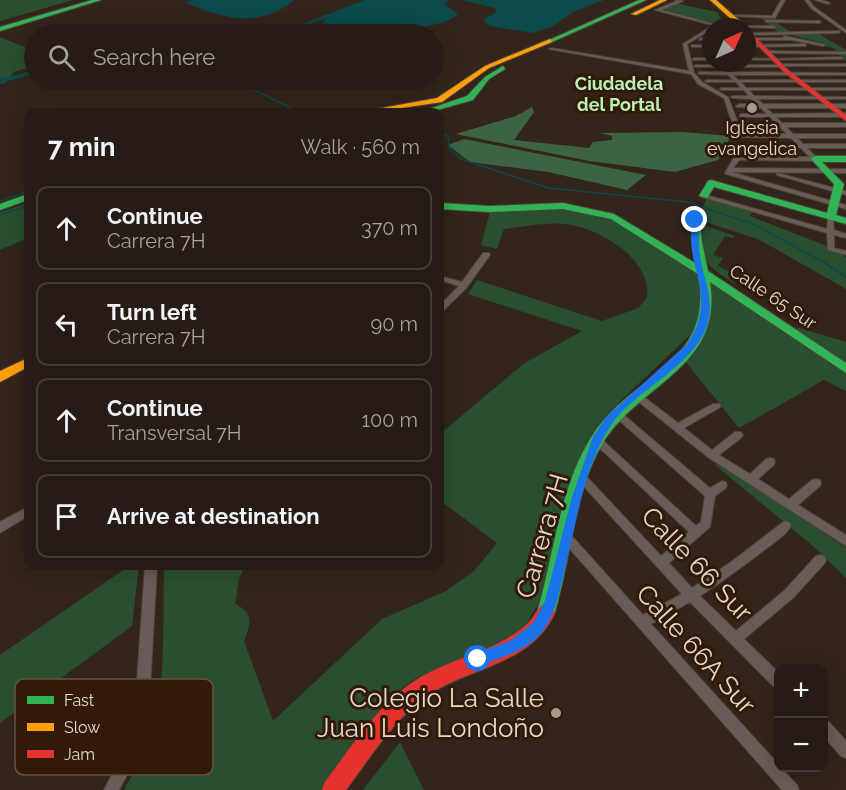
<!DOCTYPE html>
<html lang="en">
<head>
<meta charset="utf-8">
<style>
  :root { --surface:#261c15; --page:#2e251e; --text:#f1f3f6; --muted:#a4a1a0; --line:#423a34 }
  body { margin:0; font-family:Raleway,sans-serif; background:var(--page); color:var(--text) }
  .controls { position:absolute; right:18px; bottom:18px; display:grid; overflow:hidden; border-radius:12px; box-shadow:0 3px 15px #0003 }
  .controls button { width:54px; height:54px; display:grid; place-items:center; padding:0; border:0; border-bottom:2px solid var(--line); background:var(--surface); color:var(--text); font:30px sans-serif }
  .compass { position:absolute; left:702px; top:18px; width:54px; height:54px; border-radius:50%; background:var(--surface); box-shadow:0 3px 15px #0003; rotate:45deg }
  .stop { position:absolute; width:18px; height:18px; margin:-14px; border:4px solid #1a73e8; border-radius:50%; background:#fff }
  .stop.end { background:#1a73e8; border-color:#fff; box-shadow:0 2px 6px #0008 }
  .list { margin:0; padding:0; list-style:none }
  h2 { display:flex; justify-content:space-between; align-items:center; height:78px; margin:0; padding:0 24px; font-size:26px }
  h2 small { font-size:20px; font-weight:400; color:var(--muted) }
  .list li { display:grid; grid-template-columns:39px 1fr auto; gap:18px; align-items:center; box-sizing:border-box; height:84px; margin:0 12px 12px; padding:0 12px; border:2px solid var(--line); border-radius:12px }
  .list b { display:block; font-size:22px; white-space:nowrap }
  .list p { margin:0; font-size:20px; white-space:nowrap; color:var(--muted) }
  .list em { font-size:20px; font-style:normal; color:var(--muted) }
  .icon { flex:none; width:33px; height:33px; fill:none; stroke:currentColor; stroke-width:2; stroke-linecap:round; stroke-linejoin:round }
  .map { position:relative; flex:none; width:846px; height:790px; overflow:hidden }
  .search { position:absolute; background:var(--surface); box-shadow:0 3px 15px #0003; left:24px; top:24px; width:420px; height:66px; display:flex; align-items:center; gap:15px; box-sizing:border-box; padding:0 21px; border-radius:33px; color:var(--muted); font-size:22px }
  .panel { position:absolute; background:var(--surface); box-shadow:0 3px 15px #0003; left:24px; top:108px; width:420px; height:462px; border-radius:12px }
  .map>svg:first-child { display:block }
</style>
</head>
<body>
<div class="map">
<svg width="846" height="790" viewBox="0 0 846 790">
  <rect width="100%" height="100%" fill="#33251c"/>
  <path fill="#294f2f" d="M0,0H73L0,21Z
    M675,3L717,12L723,22L719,24L657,10Z
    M758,16L768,17L792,33H817L846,50V61L834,48L823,46L824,43L778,32Z
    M0,37L34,51V66L14,72L5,83L0,84Z
    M706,199L752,212L750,216L824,245L846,257V289L758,239L699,220Z
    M28,203V238L0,250V212Z
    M561,209L615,220L696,273C703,294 708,313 693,332L609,412L591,439L542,598L524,627L490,647L418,677L403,687L367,727L321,790H124C138,764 153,738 158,709C165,662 163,613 164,566H245L239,579L235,604C254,612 251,625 244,641L273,721L382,619L446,591L474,571L497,543L445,504L440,507V434L523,364L582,331L468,294L477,280L602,321L638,308L647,298C652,259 600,228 565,224C545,222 524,227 504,229L497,249L481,245L490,212Z
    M702,225L735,236L733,238L725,236L713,255L723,258L718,266L738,276L734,283C702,263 704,263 702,225Z
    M709,281L846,374V391L824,380L739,428L685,361C712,329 713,322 709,281Z
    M796,327L846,342V364L807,339Z
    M710,461L752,485L846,548V578L812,545Z
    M129,566H139L132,626L0,723V655Z
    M400,742L424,790H363Z"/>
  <path fill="#3d6442" d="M532,107L534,112L514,140L589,148L593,142L612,140V136L600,133L683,132L731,136L718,160L675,172L589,161L456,134L516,116Z
    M464,139L646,175L627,190L548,172L470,162L448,145Z"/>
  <path fill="#0a4a4a" d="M192,0H294C259,29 222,19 185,2Z
    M365,0H450L444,4L458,14C439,33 348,35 323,24L325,19Z
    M461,0H604L573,12L553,26L533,33L490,26L483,20L496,12L495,8Z"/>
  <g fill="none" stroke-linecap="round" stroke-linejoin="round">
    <path stroke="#0a4a4a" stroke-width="1.5" d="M234,80L299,112
      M324,112L344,109L354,111
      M440,133L449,137V147L461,159L549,188L687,202L753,224L825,263
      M0,201L28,191
      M0,215L28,206"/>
    <path stroke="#0a4a4a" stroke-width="2" d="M822,261L846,277"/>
    <path fill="#0a4a4a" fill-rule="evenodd" d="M365,0H374L284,34H276Z
      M34,70V74L0,83V79Z"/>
    <g stroke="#4f433b" stroke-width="2">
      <path id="street" d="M675,0L683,1L661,10L718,25L716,26L655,10L677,1Z
        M781,0H785L775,18L729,16L731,15L772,16Z
        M805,0H809L813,6L846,30V33L811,8Z
        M815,0H821L830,3L828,4Z
        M767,20L819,21L821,22L819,23L766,22Z
        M744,26H774L776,27L774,28L742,27Z
        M710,27H712L711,30L687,44L694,73L702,82L728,97L738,123L733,134L730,136L727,134L732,123L724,98L698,84L691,74L549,49L551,48L689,71L683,44Z
        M840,31L839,33L747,35V33Z
        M784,36L823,44L825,45L823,46L792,40H753L751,39L753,38H783Z
        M700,38H711V40H699Z
        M805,44L806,46L747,47V45Z
        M691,45H711V47H692Z
        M770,51L846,52V54L768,53Z
        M841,57L843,59L747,60V58L775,59Z
        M694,58H711V60H692Z
        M717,63H722L723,65H780L782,66L780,67H726L730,72L846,73V75H733L738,80H846V82H741L746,88H846V90H749L754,96L846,97V99H757L763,104H846V108H766L773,114L846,113V117H776L782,123H846V127H786L793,134H846V138H797L803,144H846V148H807L818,159L815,161L739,160L733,168L846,169V173L731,172L846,205V209L726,174L725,173L733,159L738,156L810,157L801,148L730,147L729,146L732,144H797L791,138L736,137V135L738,134H787L780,127L742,126L741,125L744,123H776L770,117H740V115L742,114H767L761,108L737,107L736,106L739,104H758L752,99L733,98L731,97L733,96H749L744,90H722L720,89L722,88H741L736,82H707L705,81L707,80H733L728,75L700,74L698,73L700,72H725L721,67H696L694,66L696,65H718Z
        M784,64H846V66H782Z
        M777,173L846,191V195L777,175Z
        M702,195H706L827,229L828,217L833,216L834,230L846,234V238L834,235V248L846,251V255L828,250L827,233L702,197Z
        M483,253H489L490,255L467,287L443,311H440V305L459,286L440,280V276L462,282Z
        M637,393L640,394L678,423L713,404H719L721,406L719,408L684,428L712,450L735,432H741L743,435L741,438L719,455L750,474L766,459L770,458L774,459L775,462L774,465L758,479L789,499L812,480L816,479L820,480L821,483L820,486L798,505L846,535V546L709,458L634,398L632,396Z
        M616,410L619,411L710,488L722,481L726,482L727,485L726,488L715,496L710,527L669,563L692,588L731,562L782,523L786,521L790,523L791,526C786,535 775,542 767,548C745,565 723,581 700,596L736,631L785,590L816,556L820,555L824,556L826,560L824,564L793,598L744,639L778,672V687L773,686L690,602L651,624L778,764V768H781L797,785L799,790H782L562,540L561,537L562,534L566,532L570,534L643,615L682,594L578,480L579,477L583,476L587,477L661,556L689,532L591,440L593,437H599L696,526L701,522L705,496L613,415L611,413L613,411Z
        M28,507V516L0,533V522Z
        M145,566H157L148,724L139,752L119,790H104L128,744L134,724Z
        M824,720L829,722L846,741V758L841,756L824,737Z"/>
    </g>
    <g stroke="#4f433b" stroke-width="2">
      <path id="fast" d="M92,0H101L0,31V27Z
        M639,0H646L552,42L547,41Z
        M503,66L505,69L489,79L473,100L430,112L426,110L467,96L485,77Z
        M815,156H846V162H822L844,184L836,215L846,218V224L714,187L707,198L699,196L708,181L711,180L827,213L834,184L811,159Z
        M28,194V200L0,210V204Z
        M440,203L489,206L563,203L614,214L695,263L692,242L691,215L699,213L702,242L708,271L846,363V373L710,282C724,366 641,383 604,441C574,489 571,558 555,612L552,618L546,621L540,618L537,612C555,553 559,485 594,433C634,373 715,364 698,274L611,219L563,209L489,212L440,209Z"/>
    </g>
    <g stroke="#4f433b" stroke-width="2">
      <path id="slow" d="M660,0H667L636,15L631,14Z
        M710,0H716L747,27H740Z
        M550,39L552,42L489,68L442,102L375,112H360L437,98L485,66Z
        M28,358V367L0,382V371Z"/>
    </g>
    <g stroke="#4f433b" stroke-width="2">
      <path id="jam" d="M747,29L788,70L846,115V121L784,72L747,34Z
        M546,603L552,606L555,612C531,668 463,666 420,701C390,725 369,759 346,790H322L325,782C353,745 380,701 421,677C448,661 479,655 506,639C515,634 524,628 531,620C537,613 537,607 546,603Z"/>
    </g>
    <use href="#street" fill="#685d56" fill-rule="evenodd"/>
    <use href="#fast" fill="#30b455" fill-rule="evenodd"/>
    <use href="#slow" fill="#ff9f0a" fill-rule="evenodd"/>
    <use href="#jam" fill="#e5322d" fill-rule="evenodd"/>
  </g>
  <path fill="#1a73e8" d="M693,218L699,220C699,232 698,245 700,256C704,282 716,302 706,328C692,367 634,391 611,425C584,466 577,521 565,568C560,589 556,614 542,632C527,651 500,658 478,666L474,664V654L510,641L533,623L545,601L572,497L593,437L606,417L687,344C721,295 682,267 693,218Z"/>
  <g fill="#a7988e" stroke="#321a09" stroke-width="2">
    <circle cx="752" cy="108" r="6"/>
    <circle cx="556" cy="713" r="6"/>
  </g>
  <g text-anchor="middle" stroke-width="6" stroke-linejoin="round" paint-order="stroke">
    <g font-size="18" font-weight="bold" fill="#b8f2b7" stroke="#321a09">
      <text x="619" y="90">Ciudadela<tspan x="619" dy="21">del Portal</tspan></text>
    </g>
    <g font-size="18" fill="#e6d6cb" stroke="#321a09">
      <text x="752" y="134">Iglesia<tspan x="752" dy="21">evangelica</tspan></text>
    </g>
    <g font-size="18" fill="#e6d6cb" stroke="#321a09">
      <text transform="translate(773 297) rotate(34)" y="6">Calle 65 Sur</text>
    </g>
    <g font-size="26" fill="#e6d6cb" stroke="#321a09">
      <text transform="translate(542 536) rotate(-74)" y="9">Carrera 7H</text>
      <text transform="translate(697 564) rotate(46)" y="9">Calle 66 Sur</text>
      <text transform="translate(696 649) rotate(48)" y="9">Calle 66A Sur</text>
    </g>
    <g font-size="26" fill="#e6d6cb" stroke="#321a09" text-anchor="end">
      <text x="544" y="707">Colegio La Salle<tspan x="544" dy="30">Juan Luis Londoño</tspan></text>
    </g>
  </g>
  <rect x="15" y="679" width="198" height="96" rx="9" fill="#321a09" stroke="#685243" stroke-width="1.5"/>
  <rect x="27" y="696" width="27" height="8" fill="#30b455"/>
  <rect x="27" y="723" width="27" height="8" fill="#ff9f0a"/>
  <rect x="27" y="750" width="27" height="8" fill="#e5322d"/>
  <g font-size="16" fill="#e6d6cb">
    <text x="64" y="706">Fast</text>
    <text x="64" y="733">Slow</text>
    <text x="64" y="760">Jam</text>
  </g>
</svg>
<div class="controls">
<button>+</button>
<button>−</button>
</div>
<svg class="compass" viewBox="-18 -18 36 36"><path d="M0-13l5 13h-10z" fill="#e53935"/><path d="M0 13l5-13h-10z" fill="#a4a1a0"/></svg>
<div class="stop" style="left:478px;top:659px"></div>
<div class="stop end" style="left:695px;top:220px"></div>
<div class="search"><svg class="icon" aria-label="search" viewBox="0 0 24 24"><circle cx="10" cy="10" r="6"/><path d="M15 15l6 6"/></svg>Search here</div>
<section class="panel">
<h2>7 min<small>Walk · 560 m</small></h2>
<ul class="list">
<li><svg class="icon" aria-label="ahead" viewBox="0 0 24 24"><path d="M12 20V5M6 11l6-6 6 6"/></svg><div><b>Continue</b><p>Carrera 7H</p></div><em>370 m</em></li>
<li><svg class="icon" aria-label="left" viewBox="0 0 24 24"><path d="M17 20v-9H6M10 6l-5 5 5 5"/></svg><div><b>Turn left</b><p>Carrera 7H</p></div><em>90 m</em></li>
<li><svg class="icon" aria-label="ahead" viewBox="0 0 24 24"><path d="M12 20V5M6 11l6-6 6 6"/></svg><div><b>Continue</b><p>Transversal 7H</p></div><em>100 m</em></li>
<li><svg class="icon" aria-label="arrive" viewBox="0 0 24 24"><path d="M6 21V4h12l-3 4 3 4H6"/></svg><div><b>Arrive at destination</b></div></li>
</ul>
</section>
</div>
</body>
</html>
